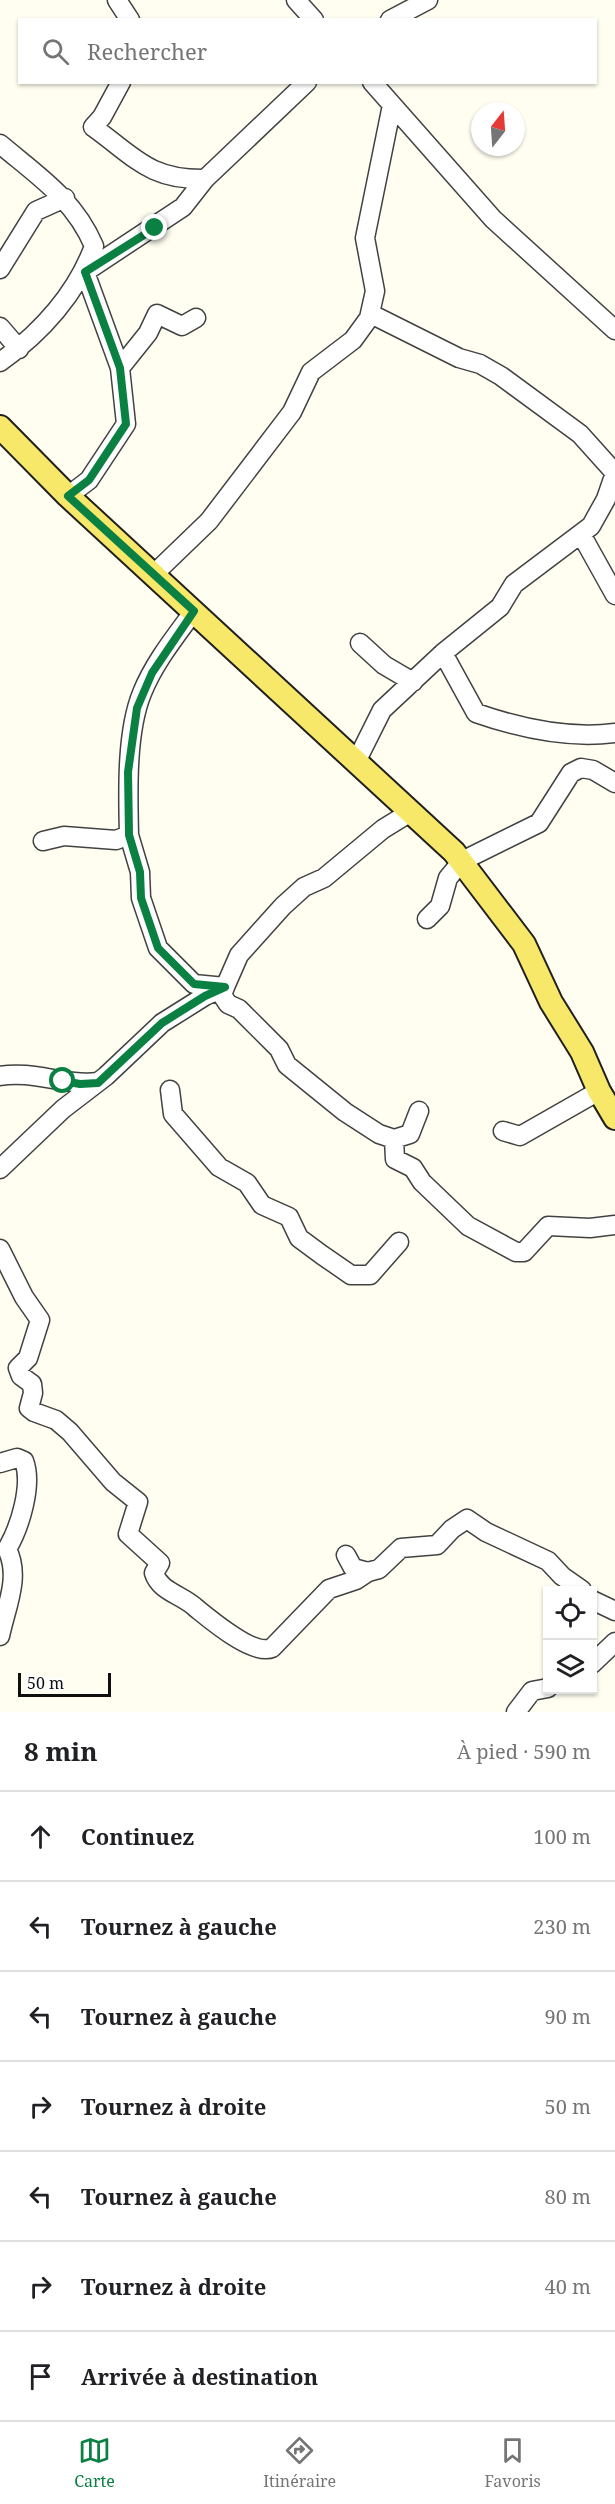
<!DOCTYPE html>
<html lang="fr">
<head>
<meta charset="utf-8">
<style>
  :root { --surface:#fff; --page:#f2f2f2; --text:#202124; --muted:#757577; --line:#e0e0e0; --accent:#0b8043 }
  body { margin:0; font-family:"Noto Serif",serif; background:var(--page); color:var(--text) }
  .controls { position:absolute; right:18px; bottom:18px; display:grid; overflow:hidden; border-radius:0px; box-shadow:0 2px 4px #0004 }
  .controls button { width:54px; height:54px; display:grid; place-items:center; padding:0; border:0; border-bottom:2px solid var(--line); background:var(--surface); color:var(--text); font:30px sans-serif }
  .compass { position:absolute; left:471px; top:102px; width:54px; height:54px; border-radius:50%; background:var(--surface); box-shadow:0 2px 4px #0004; rotate:17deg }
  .scale { position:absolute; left:18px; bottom:15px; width:93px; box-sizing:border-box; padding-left:6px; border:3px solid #0f0f0f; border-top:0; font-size:16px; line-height:21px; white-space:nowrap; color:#0f0f0f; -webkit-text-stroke:4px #fff; paint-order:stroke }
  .stop { position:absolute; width:18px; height:18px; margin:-14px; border:4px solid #0b8043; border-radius:50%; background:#fff }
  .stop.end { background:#0b8043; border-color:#fff; box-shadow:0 2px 6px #0008 }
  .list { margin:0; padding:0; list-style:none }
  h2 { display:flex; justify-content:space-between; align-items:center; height:78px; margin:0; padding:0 24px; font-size:26px }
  h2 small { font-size:20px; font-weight:400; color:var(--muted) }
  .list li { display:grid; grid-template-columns:39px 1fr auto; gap:18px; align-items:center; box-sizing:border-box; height:90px; padding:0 24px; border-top:2px solid var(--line) }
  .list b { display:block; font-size:22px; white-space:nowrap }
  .list em { font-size:20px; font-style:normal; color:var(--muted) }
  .icon { flex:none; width:33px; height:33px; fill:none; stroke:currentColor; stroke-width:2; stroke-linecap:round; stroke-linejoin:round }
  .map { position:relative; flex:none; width:615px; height:1712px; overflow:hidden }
  .search { position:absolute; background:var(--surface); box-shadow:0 2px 4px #0004; left:18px; right:18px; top:18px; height:66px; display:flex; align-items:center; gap:15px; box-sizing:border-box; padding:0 21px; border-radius:0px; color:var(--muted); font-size:22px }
  .sheet { height:708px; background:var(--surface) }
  nav { display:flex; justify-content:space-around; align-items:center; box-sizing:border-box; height:84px; border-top:2px solid var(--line); background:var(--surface); font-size:16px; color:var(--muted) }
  nav a { display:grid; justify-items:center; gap:3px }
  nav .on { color:var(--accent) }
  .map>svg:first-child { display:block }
</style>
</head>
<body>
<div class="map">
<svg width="615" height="1712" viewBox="0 0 615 1712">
  <rect width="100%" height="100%" fill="#fffef1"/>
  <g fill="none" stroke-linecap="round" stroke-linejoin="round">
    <g stroke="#424242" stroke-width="21">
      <path id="minor" d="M117,0L130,20
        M296,0L314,20
        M390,20L428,0
        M121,82L102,117L93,127C135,157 149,180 205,179
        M372,82L493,219L615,330
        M0,144C38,176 74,199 94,246C77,293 41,333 0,362
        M0,269L36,211L65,198
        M85,272L183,207L205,179L307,82
        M0,327L19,349
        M120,368L148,333L157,314L182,326L196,318
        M68,496L89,480L126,424L120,368L85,272
        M581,534L615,595
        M153,575L209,521L292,412L311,372L353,340L369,318L375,291L365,238L392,105
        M360,643L384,665L413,682
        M443,653L476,713C519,728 569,739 615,733
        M357,760L382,710L443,653L500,607L514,584L591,526L606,499L615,473L580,434L501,376L480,364L459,358L371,314
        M129,835L140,872L141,898L158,948L194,984L225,987L222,995L228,1004L239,1009L279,1049L287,1065L345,1112L379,1134L394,1139L410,1134L419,1111
        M43,841L64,836L116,840L129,835C128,793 126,732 142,693C154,663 175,637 194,611
        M427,919L440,906L448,878L462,861L539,823L571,773L581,768L593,770L615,783
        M0,1076C33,1070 64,1086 98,1082
        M170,1090L173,1114L219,1167L247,1183L262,1205L289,1217L299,1238L322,1255L351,1275H370L399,1242
        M503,1131L520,1136L599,1091
        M394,1139L395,1159L413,1168L422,1182L468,1226L516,1252H524L548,1226L590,1228L615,1225
        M0,1169L63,1109L106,1076L162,1023L205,996L225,987L239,955L283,906L304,887L324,878L383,829L409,813
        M0,1249L24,1297L40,1320L28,1358L18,1368L21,1376L32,1384L33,1393L29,1408L34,1412L56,1420L70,1432L113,1482L138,1502L128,1534L160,1563L154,1573C160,1592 183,1595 196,1608C211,1620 253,1656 272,1648L329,1589L356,1580L368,1572
        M0,1463L17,1458L24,1461C33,1485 20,1527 7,1549C21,1577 6,1607 0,1636
        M346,1555L353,1568L368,1572L379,1569L401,1548L437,1545L452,1529L467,1519L486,1532L548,1561L562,1576L582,1590
        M592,1600L615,1611
        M592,1664L615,1642
        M516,1712L532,1691L548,1688"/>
    </g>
    <g stroke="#202020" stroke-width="26">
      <path id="major" d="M0,427L68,496L454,852L524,944L551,1002L582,1052L599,1091L615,1118"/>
    </g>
    <use href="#minor" stroke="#fff" stroke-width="18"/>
    <use href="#major" stroke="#f7e869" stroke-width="22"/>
  </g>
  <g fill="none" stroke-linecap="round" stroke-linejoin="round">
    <path stroke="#0b8043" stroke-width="8" d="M63,1081L80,1084L98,1083L162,1023L205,996L225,987L194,984L158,948L141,898L140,872L129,835L128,772L137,708L152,673L194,611L68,496L89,480L126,424L120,368L85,272L155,228"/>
  </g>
</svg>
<div class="controls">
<button><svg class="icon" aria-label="locate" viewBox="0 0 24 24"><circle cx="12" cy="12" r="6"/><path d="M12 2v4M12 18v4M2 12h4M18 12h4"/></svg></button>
<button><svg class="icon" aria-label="layers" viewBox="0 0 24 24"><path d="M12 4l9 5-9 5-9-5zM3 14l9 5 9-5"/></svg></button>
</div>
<svg class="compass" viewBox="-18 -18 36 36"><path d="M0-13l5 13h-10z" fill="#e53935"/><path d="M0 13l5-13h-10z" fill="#757577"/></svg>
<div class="scale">50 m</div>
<div class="stop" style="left:63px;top:1081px"></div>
<div class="stop end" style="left:155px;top:228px"></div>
<div class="search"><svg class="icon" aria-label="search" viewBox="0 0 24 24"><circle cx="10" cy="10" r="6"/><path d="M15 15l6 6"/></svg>Rechercher</div>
</div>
<section class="sheet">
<h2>8 min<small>À pied · 590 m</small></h2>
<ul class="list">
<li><svg class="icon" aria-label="ahead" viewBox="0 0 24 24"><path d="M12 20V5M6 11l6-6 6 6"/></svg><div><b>Continuez</b></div><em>100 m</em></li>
<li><svg class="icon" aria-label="left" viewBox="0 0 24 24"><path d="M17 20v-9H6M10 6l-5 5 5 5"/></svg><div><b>Tournez à gauche</b></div><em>230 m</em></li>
<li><svg class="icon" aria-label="left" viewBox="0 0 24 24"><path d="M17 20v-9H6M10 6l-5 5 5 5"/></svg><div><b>Tournez à gauche</b></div><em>90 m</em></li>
<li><svg class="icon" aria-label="right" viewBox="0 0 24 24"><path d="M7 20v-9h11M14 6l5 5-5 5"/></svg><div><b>Tournez à droite</b></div><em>50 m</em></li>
<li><svg class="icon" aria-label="left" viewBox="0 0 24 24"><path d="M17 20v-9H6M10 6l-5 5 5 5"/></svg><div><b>Tournez à gauche</b></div><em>80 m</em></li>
<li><svg class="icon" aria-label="right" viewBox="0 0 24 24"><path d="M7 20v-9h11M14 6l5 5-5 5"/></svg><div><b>Tournez à droite</b></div><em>40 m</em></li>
<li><svg class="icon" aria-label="arrive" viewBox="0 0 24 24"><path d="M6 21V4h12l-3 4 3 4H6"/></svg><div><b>Arrivée à destination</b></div></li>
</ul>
</section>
<nav>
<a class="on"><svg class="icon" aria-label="map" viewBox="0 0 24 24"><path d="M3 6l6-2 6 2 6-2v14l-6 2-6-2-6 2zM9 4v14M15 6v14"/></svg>Carte</a>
<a><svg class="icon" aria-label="directions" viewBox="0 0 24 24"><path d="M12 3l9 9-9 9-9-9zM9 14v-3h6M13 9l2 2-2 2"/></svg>Itinéraire</a>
<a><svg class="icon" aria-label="saved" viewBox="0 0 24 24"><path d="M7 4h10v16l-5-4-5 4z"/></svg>Favoris</a>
</nav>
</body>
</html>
